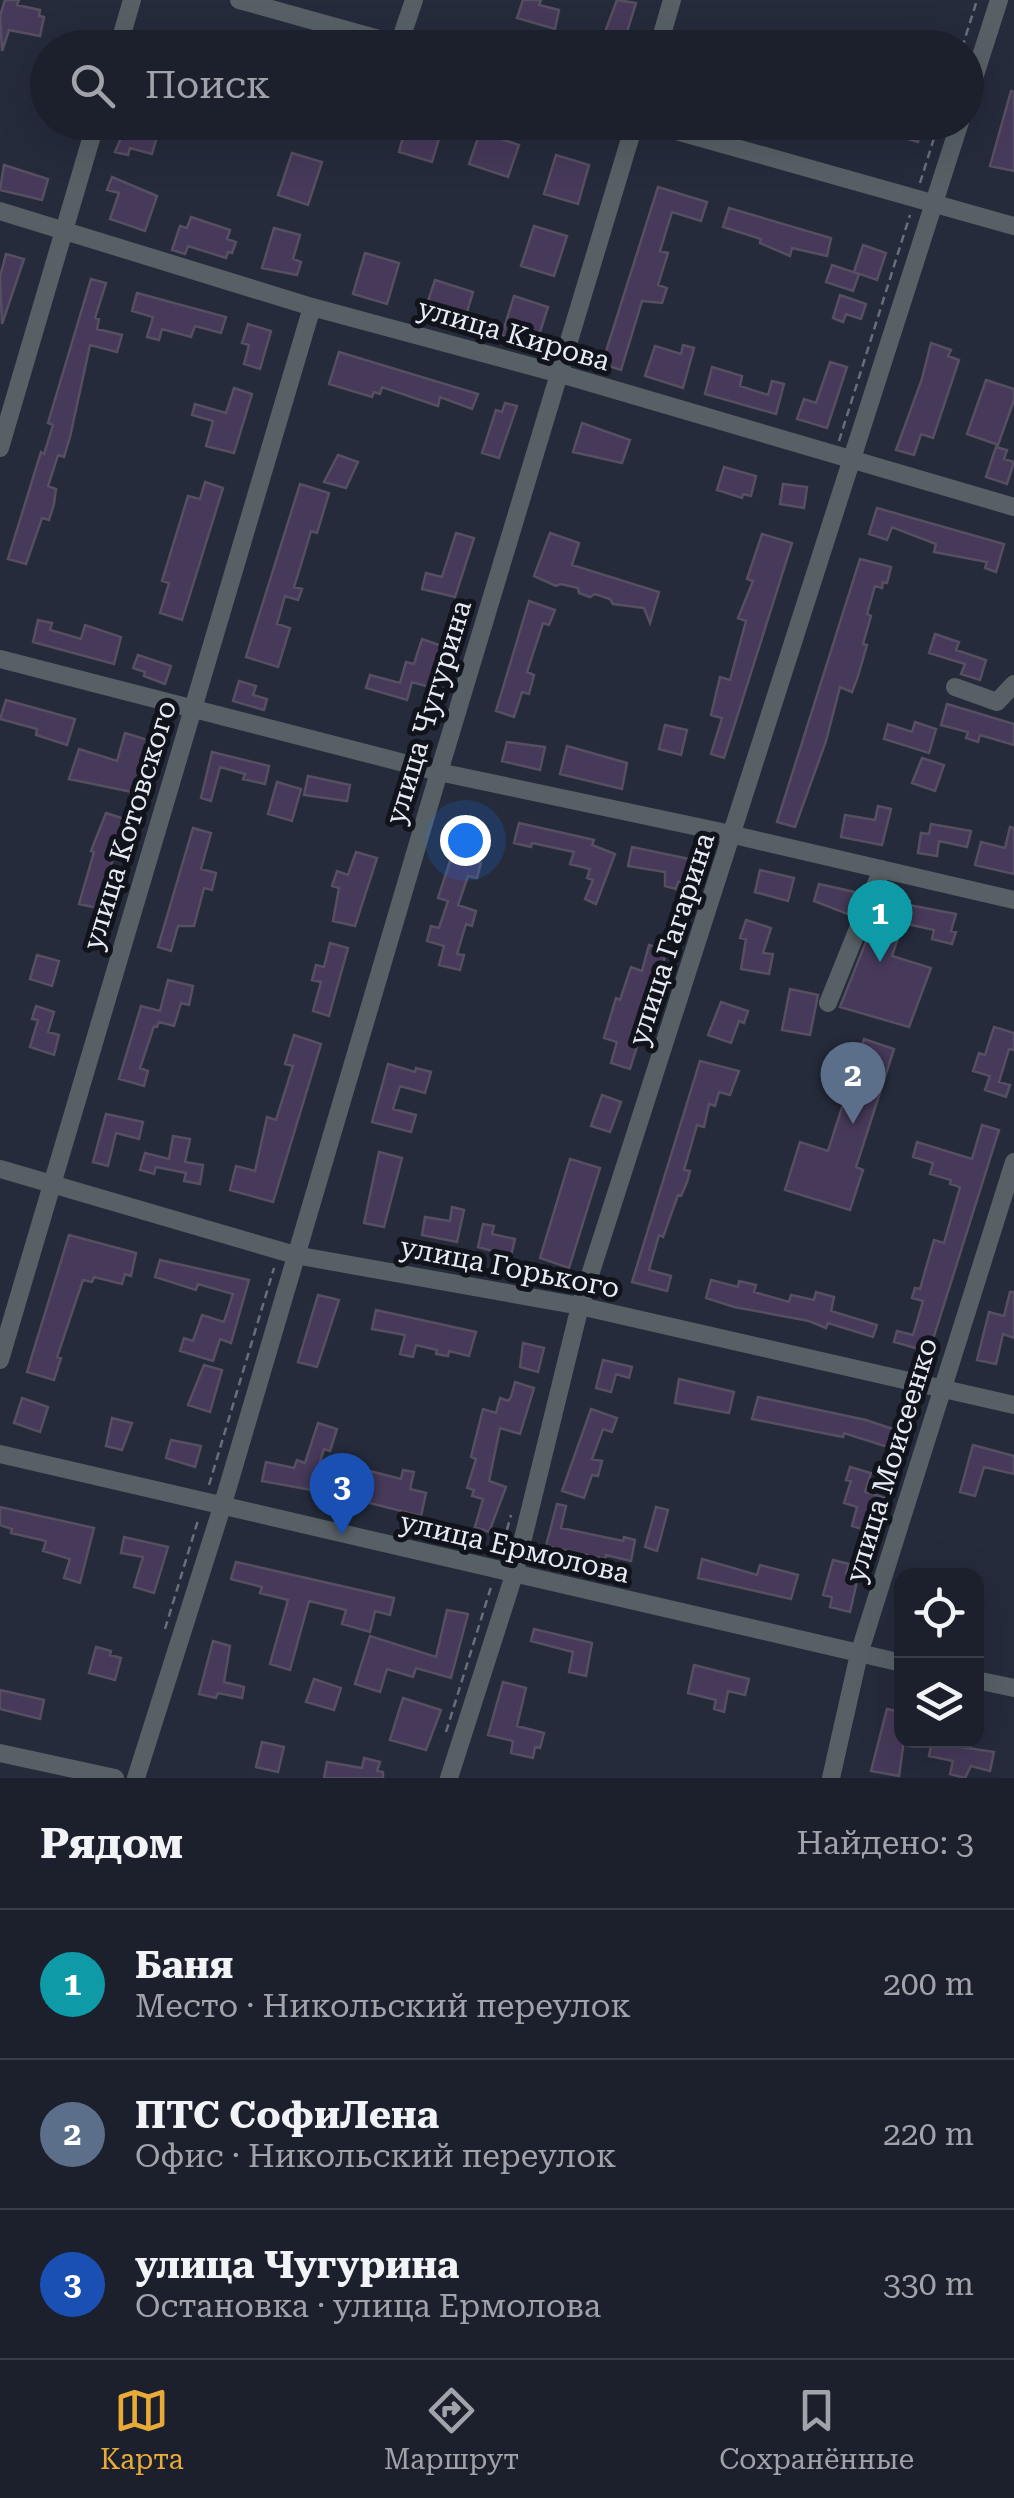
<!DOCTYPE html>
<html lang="ru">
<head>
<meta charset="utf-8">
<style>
  :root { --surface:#1c202c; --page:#252834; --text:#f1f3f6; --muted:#a0a3a9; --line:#3a3e48; --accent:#e9ab37 }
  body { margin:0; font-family:"Roboto Serif",serif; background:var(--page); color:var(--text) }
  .controls { position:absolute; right:30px; bottom:30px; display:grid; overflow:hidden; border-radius:20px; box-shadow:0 10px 40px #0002 }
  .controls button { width:90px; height:90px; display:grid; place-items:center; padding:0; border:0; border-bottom:2px solid var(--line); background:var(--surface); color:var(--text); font:50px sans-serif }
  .you { position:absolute; left:465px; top:840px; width:35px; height:35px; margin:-25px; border:8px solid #fff; border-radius:50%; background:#1a73e8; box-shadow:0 0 0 15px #1a73e833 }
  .badge { display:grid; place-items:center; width:65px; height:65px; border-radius:50%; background:var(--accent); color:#fff; font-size:32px; font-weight:700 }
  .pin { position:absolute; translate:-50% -82px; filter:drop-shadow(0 2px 5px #0008) }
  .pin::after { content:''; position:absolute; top:52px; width:35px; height:30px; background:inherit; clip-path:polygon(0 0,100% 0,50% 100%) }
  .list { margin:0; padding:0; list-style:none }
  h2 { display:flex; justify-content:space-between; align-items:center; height:130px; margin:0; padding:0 40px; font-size:42px }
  h2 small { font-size:32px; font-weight:400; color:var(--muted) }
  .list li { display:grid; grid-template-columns:65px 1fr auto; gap:30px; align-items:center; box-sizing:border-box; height:150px; padding:0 40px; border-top:2px solid var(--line) }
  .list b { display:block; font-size:38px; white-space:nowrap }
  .list p { margin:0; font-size:32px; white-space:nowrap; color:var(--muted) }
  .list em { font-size:32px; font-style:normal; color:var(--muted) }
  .icon { flex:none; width:55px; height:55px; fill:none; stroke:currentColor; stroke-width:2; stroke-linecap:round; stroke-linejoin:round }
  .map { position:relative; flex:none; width:1014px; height:1778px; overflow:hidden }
  .search { position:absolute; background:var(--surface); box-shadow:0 10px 40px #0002; left:30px; right:30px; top:30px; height:110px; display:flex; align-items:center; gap:25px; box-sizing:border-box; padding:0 35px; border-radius:55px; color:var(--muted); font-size:38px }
  .sheet { height:580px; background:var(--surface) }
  nav { display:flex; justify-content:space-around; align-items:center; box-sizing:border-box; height:140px; border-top:2px solid var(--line); background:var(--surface); font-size:28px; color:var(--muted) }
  nav a { display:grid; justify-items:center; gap:5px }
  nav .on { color:var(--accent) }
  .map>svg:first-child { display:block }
</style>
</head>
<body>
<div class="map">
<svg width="1014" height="1778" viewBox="0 0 1014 1778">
  <rect width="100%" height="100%" fill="#252b3b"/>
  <path fill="#463959" stroke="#564f61" stroke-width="2.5" d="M5,0H19L17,5L40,10L39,16L44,17L40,36L9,30L2,51L0,16Z
    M523,0H541L539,5L559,10L555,29L517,18Z
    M617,0L636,3L622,48H599Z
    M1011,91L1014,92V171L990,166Z
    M128,122H161L152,154L130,148L128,155L115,152Z
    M407,122H444L432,162L399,152Z
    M863,122H924L918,142L863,126Z
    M480,132L519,145L508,177L469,164Z
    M292,153L322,162L308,205L278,195Z
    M556,155L589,165L578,204L544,194Z
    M4,165L48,179L42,200L0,190Z
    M112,177L157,196L145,231L110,219L119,193L107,190Z
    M658,187L707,202L701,221L672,212L660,251L668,253L658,285L667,288L662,303L642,301L621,370L602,364Z
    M729,208L831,238L827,256L792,248L790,256L760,243L761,239L723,227Z
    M191,217L230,230L227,239L236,242L232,253L228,252L226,258L188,246L185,254L172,250L180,226L187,228Z
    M534,226L567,236L554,276L521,266Z
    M274,228L300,235L293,259L301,262L297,275L262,268Z
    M863,245L886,253L877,280L854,272Z
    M365,253L399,263L387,304L353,294Z
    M6,254L24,259L2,324L0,277Z
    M832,265L859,274L853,291L826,282Z
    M91,279L106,283L95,318L99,319L97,329L122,335L117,352L90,345L70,437L64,457L58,455L48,486L56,489L54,504L49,520L42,518L26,564L8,559L41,452L44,454L53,425L48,423Z
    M435,280L473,292L463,325L424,313Z
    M137,293L226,317L221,333L195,326L191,337L162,329L159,340L147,337L153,317L132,311Z
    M840,295L866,304L861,319L846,314L843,322L833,318Z
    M514,296L548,307L536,345L502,335Z
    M248,324L271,331L260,369L244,364L249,345L242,343Z
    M931,343L951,350L948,356L959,360L933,438L921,434L914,455L896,450L922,379Z
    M683,345L694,348L683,388L645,376L655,346L681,354Z
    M339,352L478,394L472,409L440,397L438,406L382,387L380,394L374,392L372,397L329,384Z
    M830,362L847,367L827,428L797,419L804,399L816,403Z
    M712,367L742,376L740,386L768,395L772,381L784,384L776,414L705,394Z
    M986,380L1014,389V400L998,445L967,434Z
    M234,388L252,394L234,453L206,446L213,421L192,415L195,404L226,413Z
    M505,403L517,406L499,458L482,453L496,410L502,412Z
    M582,423L630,440L622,463L573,452Z
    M996,447L1007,450L1004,459L1014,462L1007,484L986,477Z
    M338,455L358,462L346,488L324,482Z
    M724,467L756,476L751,496L743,494L742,498L717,490Z
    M205,482L223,488L182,620L160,613L169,583L162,581L188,496L200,499Z
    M300,484L329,493L317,533L311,531L303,558L294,587L302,589L298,600L285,596L277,624L290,628L278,667L246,657Z
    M783,484L807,487L804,508L780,504Z
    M877,508L1004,544L996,572L985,568L987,562L934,552L936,544L892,527L887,540L869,534Z
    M456,533L474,538L455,597L422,589L426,573L442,577Z
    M550,533L579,543L572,565L659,592L650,623L644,608L613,604L610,599L595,594L590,597L579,593L578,588L561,584L556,586L534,576Z
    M762,534L792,543L724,758L711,754L722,718L711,715L720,677L730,680L746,621L738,618L753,581L747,579Z
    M860,559L891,567L887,583L883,582L882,588L875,586L867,614L871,616L863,644L867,645L858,676L852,692L840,687L826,741L795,827L777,822Z
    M529,601L555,610L549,625L543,623L527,672L534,675L529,694L522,692L514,717L496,711Z
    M38,620L52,623L50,630L81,639L85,625L121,637L114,664L33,642Z
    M935,634L959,642L956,650L986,660L980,680L961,674L965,664L929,653Z
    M422,639L442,646L429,687L412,682L407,700L366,688L370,675L400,683L406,662L414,664Z
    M138,655L171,666L165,684L144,676L145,672L133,668Z
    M239,681L256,686L253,695L267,699L264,710L233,701Z
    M6,700L75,719L67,745L36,735L37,729L0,719Z
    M947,704L1014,724V745L980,735L978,742L966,738L968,732L941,725Z
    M915,722L936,729L929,753L884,739L888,724L912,732Z
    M665,725L687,730L681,755L659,749Z
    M125,733L148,740L132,792L69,779L79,749L117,761Z
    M507,742L545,747L540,770L502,761Z
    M567,746L627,763L622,789L560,774Z
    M212,752L269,766L265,784L243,779L245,774L220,767L211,801L201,798Z
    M922,758L944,765L935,791L912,783Z
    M308,776L350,785L347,801L304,795Z
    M277,782L301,789L292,821L268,814Z
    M878,806L891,809L882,845L841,837L845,815L875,820Z
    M106,813L125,819L98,908L79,904L94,852L91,851Z
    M519,823L594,840L592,845L615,854L596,904L585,899L593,880L587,878L590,869L570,864L574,852L532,843L531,847L514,843Z
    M931,824L971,831L967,847L939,841L937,856L918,853L921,833L929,834Z
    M1010,827L1014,828V874L975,865L981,842L1005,848Z
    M193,828L211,833L201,869L216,873L212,890L204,888L194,926H178L171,951L158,947Z
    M632,847L694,860L689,880L678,882L676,889L665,886V872L628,866Z
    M356,852L377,858L355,926L333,921L339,888L332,886L337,871L348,875Z
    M452,855L481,863L477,878L468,876L458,905L476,911L472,926L466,924L457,954L464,955L460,970L439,965L444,946L427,941L431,926L439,928L448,901L438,898Z
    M760,870L794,878L788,901L755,892Z
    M819,884L859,893L850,915L814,901Z
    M885,894L910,901L909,905L956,914L951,931L956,932L952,944L932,939L934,930L903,923L892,956L931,968L909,1027L840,1007Z
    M746,920L771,928L763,953L773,954L769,974L741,969L746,939L740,938Z
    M330,943L348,948L329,1016L313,1011L321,982L312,980L316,965L324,967Z
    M649,945L667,950L630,1069L611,1063L617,1042L604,1038L616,998L620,1000L631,967L642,971Z
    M37,955L59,961L52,986L30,979Z
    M168,980L193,986L189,1005L181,1003L174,1026L159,1022L157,1027L154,1026L140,1068L148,1071L144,1086L119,1079L141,1006L160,1011Z
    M790,989L818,995L810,1035L782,1030Z
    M721,1002L748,1011L744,1023L739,1021L731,1043L708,1035Z
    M36,1006L54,1012L48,1032L59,1035L54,1055L30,1047L38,1020L32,1019Z
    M994,1027L1014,1033V1050L1009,1049L999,1082L1010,1085L1006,1097L985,1090L990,1076L973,1071L979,1053L985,1055Z
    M294,1035L321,1044L273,1202L230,1190L236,1166L255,1171L267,1117L276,1120L293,1066L285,1064Z
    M864,1039L894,1049L856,1167L863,1170L850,1210L785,1190L800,1142L828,1151Z
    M700,1061L739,1071L730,1095L719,1092L715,1106L709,1104L704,1127L697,1125L684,1170L690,1171L687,1182L681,1196L678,1195L663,1237L659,1235L649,1270L671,1276L667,1291L632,1282Z
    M388,1064L415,1072L416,1068L431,1072L425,1093L400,1086L393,1109L416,1115L411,1132L372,1122Z
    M602,1095L621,1102L610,1132L591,1126Z
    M106,1114L143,1122L139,1139L116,1133L108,1166L93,1162Z
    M982,1125L999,1130L929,1352L894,1342L897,1331L913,1335L923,1301L912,1298L915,1288L920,1289L934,1240L944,1243L960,1187L950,1184L951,1180L930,1174L933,1163L913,1157L917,1142L972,1159Z
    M173,1136L190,1139L185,1162L203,1165L200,1184L184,1181L186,1173L156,1167L154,1174L140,1170L145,1153L169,1159Z
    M379,1152L402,1158L384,1227L364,1223Z
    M570,1159L600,1168L569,1268L540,1258Z
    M452,1207L464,1210L457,1242L422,1235L425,1217L450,1221Z
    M483,1224L494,1226L492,1234L515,1239L511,1256L478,1247Z
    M69,1235L136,1253L131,1276L125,1274L122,1284L94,1277L92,1282L83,1280L57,1357L61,1358L54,1380L27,1372Z
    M160,1260L249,1280L231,1343L220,1339L213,1361L180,1351L184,1338L193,1341L202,1315L224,1322L233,1294L198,1284L196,1290L155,1277Z
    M711,1280L738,1287L739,1281L756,1285L754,1292L789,1302L791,1295L814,1300L816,1292L834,1297L831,1311L877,1325L873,1337L828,1323L826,1328L809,1321L734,1307L706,1298Z
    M1010,1292H1014V1338L1003,1334L996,1364L977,1360L989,1312L1004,1316Z
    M318,1295L339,1300L317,1367L298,1362Z
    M376,1310L476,1332L469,1356L449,1351L448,1356L436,1354L437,1350L416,1345L413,1357L400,1354L405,1335L372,1329Z
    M523,1343L544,1348L538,1372L520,1367Z
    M603,1360L632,1367L629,1378L616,1374L611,1392L596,1388Z
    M204,1365L222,1370L210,1412L188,1405Z
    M679,1379L734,1392L729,1413L675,1403Z
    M515,1382L534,1388L520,1434L500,1428L489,1481L506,1487L489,1532L475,1527L483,1499L472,1496L474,1490L467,1488L476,1459L471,1457L483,1409L496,1413L500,1398L508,1401L511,1397Z
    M758,1397L866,1420L905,1433L900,1451L844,1433L843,1437L752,1419Z
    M22,1398L48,1407L40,1432L14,1423Z
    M591,1409L617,1418L612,1432L603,1429L592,1459L602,1461L598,1476L592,1475L584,1498L562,1491Z
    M112,1418L132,1423L122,1450L106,1446Z
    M318,1423L337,1429L330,1451L324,1449L317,1472L342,1476L346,1459L360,1462L358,1468L401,1479L403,1470L414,1472L410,1489L426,1493L421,1516L334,1494L262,1481L266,1462L294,1468L297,1460L305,1463Z
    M171,1440L201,1446L195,1467L166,1458Z
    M973,1445L1014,1456V1474L984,1467L975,1496L960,1492Z
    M850,1467L871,1473L865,1492L886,1498L881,1514L877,1513L871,1532L852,1526L857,1507L844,1503L851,1481L846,1480Z
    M557,1504L566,1506L561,1528L623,1541L624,1537L635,1540L631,1561L606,1555L605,1559L546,1546Z
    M0,1507L94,1528L80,1583L64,1578L70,1559L43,1551L46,1541L11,1533L12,1529L0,1525Z
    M656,1507L668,1510L657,1551L645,1547Z
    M124,1537L168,1547L154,1593L134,1587L143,1557L121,1553Z
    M702,1559L757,1575L760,1565L798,1575L791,1599L698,1578Z
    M833,1560L849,1564L846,1573L858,1577L850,1612L830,1607L832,1597L823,1595Z
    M236,1562L394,1598L390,1615L375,1611L370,1632L342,1624L346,1610L309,1601L290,1670L270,1664L288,1600L260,1593L262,1587L231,1579Z
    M447,1610L468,1614L451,1678L416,1668L413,1677L387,1669L380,1692L355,1684L370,1636L436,1657Z
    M534,1629L592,1643L586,1676L569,1672L573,1652L531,1641Z
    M213,1641L230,1646L224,1682L244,1687L242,1698L218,1693L216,1698L199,1694Z
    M96,1647L111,1651L110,1655L121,1658L115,1680L89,1673Z
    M694,1665L749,1679L745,1695L728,1691L724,1712L714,1709L716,1700L688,1693Z
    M314,1679L341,1688L334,1710L306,1702Z
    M503,1682L526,1688L517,1726L544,1733L540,1748L535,1747L533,1758L511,1753L513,1741L488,1735Z
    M0,1690L44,1700L40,1719L0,1709Z
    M403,1698L441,1710L426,1750L390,1740Z
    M887,1709L902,1712L904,1740L899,1776L871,1771Z
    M932,1740H955L954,1746L994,1752L990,1771L971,1766L965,1778L950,1774L953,1761L929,1756Z
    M262,1742L284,1747L278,1772L256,1767Z
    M364,1758L380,1762L377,1771L383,1772V1778H324L327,1762L362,1768Z"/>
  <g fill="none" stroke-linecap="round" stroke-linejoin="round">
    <path stroke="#686e7c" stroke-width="2.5" stroke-dasharray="8 5" stroke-linecap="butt" d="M962,48L977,0
      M920,183L939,122
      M839,441L910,215
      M209,1485L274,1268
      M500,1555L511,1515
      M165,1629L199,1517
      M446,1732L491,1587"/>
    <path stroke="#576065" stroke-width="18" d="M239,0L411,48
      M399,44L414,0
      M118,48L132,0
      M658,48L672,0
      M966,103L999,0
      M644,122L1014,226
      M0,211L312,307L571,377L1014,507
      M0,448L96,122
      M0,659L439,772L717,831L1014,900
      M955,687L997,702L1014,684
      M828,1003L882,869
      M0,1169L295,1255L580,1306L1014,1405
      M0,1360L312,307
      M0,1454L902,1663
      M976,1680L1014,1688
      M0,1753L115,1778
      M136,1778L222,1507L439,772L635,122
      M449,1778L514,1575L580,1306L960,122
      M831,1778L859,1654L1014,1162"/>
  </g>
  <g text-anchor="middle" stroke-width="10" stroke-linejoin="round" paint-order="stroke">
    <g font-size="28" fill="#e7ebf6" stroke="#11141b">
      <text transform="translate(514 334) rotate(16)" y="10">улица Кирова</text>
      <text transform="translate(428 712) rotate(-73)" y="10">улица Чугурина</text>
      <text transform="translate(129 825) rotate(-73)" y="10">улица Котовского</text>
      <text transform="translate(671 939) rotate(-72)" y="10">улица Гагарина</text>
      <text transform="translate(510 1267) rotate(11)" y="10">улица Горького</text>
      <text transform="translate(891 1460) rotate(-73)" y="10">улица Моисеенко</text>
      <text transform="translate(515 1547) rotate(13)" y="10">улица Ермолова</text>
    </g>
  </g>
</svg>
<div class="controls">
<button><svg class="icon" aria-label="locate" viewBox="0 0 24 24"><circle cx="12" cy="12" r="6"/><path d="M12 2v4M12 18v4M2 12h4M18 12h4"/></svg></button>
<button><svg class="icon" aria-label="layers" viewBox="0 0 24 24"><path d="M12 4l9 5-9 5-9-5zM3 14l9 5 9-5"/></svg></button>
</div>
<div class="you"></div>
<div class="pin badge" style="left:880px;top:962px;background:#0f9aa8">1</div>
<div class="pin badge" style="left:853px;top:1124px;background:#5c6f8a">2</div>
<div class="pin badge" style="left:342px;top:1535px;background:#1a4fb4">3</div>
<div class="search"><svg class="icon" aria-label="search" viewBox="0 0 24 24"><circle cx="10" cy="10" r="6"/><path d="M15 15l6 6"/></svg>Поиск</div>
</div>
<section class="sheet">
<h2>Рядом<small>Найдено: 3</small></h2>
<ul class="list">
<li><span class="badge" style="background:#0f9aa8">1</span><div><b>Баня</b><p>Место · Никольский переулок</p></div><em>200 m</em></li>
<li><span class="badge" style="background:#5c6f8a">2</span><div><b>ПТС СофиЛена</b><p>Офис · Никольский переулок</p></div><em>220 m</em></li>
<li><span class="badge" style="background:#1a4fb4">3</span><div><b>улица Чугурина</b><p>Остановка · улица Ермолова</p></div><em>330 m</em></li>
</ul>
</section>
<nav>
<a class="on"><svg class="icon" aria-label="map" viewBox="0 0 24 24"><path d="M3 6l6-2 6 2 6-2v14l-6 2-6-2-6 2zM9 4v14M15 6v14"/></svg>Карта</a>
<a><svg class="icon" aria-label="directions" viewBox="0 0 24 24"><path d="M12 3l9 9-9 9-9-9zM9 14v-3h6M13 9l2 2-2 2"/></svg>Маршрут</a>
<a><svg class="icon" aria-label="saved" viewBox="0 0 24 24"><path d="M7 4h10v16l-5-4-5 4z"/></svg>Сохранённые</a>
</nav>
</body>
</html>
